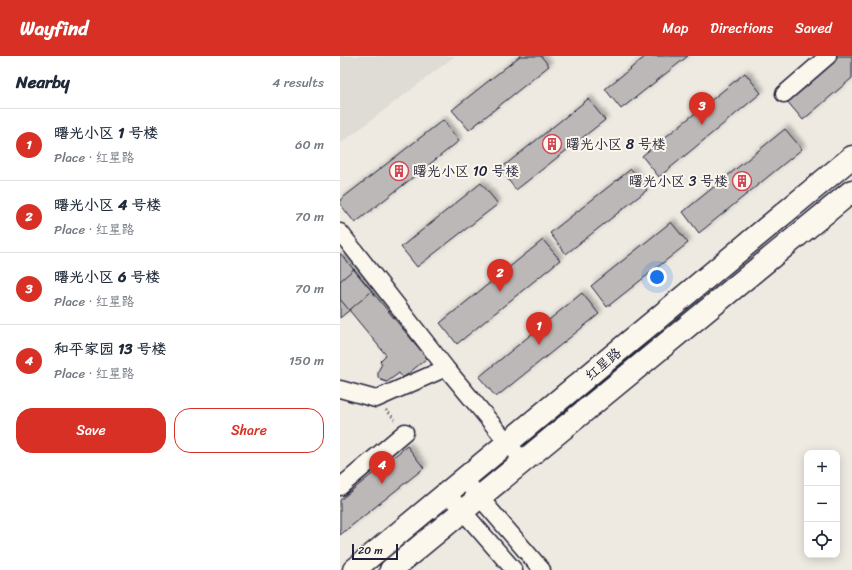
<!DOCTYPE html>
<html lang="en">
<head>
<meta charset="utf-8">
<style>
  :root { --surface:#fff; --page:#f6f6f7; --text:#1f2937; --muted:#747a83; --line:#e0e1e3; --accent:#d93025 }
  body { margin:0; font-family:Sriracha,"LXGW WenKai TC",sans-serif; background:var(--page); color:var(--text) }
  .controls { position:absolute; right:12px; bottom:12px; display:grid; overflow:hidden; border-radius:8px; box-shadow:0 2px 10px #0003 }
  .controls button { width:36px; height:36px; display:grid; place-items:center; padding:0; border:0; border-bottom:1px solid var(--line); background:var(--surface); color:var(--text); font:20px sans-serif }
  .scale { position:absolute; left:12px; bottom:10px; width:46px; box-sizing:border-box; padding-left:4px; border:2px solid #22223b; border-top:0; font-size:11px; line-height:14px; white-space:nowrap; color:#22223b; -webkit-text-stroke:3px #fbf7ec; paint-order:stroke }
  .you { position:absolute; left:317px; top:221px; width:14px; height:14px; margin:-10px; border:3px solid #fff; border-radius:50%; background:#1a73e8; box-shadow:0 0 0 6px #1a73e833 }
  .badge { display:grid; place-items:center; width:26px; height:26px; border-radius:50%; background:var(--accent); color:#fff; font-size:13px; font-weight:700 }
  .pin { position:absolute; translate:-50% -33px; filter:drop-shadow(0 1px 2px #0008) }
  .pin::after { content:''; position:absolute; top:21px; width:14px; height:12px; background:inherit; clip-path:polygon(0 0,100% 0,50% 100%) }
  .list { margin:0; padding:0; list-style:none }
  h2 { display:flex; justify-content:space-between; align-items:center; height:52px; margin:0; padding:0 16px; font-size:17px }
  h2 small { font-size:13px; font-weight:400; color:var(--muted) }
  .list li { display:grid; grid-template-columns:26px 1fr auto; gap:12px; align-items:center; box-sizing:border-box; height:72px; padding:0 16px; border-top:1px solid var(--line) }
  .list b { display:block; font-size:15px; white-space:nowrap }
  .list p { margin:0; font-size:13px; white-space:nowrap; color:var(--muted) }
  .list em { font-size:13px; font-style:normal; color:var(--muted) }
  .actions { display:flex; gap:8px; padding:12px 16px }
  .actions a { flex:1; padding:9px 0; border:1px solid var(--accent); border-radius:16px; text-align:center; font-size:14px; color:var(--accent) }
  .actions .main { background:var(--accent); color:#fff }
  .icon { flex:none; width:22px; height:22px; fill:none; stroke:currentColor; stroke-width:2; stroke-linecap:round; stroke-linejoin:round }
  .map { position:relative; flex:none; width:512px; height:514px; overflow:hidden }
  header { display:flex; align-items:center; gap:24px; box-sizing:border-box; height:56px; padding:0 20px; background:var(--accent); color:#fff }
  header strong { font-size:19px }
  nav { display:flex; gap:22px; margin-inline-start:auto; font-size:14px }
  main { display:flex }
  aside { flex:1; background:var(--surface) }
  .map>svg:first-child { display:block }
</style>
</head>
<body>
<header>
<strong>Wayfind</strong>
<nav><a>Map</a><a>Directions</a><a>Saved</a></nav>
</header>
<main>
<aside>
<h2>Nearby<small>4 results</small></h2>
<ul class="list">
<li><span class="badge">1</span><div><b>曙光小区 1 号楼</b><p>Place · 红星路</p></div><em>60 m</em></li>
<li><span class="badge">2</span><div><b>曙光小区 4 号楼</b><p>Place · 红星路</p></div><em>70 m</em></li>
<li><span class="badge">3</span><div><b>曙光小区 6 号楼</b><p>Place · 红星路</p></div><em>70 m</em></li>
<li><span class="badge">4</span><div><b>和平家园 13 号楼</b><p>Place · 红星路</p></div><em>150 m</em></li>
</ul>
<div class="actions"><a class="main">Save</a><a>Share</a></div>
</aside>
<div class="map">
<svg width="512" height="514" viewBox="0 0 512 514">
  <defs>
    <filter id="shadow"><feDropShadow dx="3.5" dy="-3.5" stdDeviation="2" flood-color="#0004"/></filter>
  </defs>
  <rect width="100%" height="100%" fill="#eeeae2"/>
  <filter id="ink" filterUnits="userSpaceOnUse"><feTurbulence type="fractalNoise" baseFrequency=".025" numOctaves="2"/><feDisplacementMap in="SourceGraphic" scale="8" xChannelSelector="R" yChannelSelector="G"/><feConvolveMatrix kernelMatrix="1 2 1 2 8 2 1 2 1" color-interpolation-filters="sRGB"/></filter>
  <g filter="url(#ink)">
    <path fill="#dfdbd5" d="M0,0H115L0,88Z"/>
    <path fill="#bcb8b8" stroke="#22223b" filter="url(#shadow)" d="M180,0H201L209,10L129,74L112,54Z
      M306,0H348L281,53L265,33Z
      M497,0H512V22L463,64L446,44Z
      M405,17L421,37L319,121L302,100Z
      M248,43L265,64L176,134L160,113Z
      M103,64L119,85L15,167L0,148V144Z
      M445,73L462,93L359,177L343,156Z
      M291,113L307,134L226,198L210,177Z
      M141,127L158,148L77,211L61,191Z
      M331,166L348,187L267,251L251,230Z
      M203,184L220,204L117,288L100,267Z
      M0,197L87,302L63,322L59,317L47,326L41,324L38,321V315L42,308L40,305L46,299L0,243Z
      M14,213L32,235L0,262V225Z
      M242,237L259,258L156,341L139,321Z
      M67,390L84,412L0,479V444Z"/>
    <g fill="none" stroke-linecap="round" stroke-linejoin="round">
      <g stroke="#22223b" stroke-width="19">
        <path id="street" d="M444,38L488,0
          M0,176L106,312
          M0,333L36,343L106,312L183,405
          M124,423L202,514
          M0,431L65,376
          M107,437L174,514"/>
      </g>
      <g stroke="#22223b" stroke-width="25">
        <path id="secondary" d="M14,514L512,101
          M51,514L512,135"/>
      </g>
      <path stroke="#22223b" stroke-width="2.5" stroke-dasharray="1 3" stroke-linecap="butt" d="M46,354L56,365"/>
      <use href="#street" stroke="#fbf7ec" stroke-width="16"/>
      <use href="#secondary" stroke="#fbf7ec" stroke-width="22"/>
    </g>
  </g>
  <defs>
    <g id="building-ring" transform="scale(1)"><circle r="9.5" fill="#fbf7ec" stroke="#d1495b" stroke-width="1.5"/><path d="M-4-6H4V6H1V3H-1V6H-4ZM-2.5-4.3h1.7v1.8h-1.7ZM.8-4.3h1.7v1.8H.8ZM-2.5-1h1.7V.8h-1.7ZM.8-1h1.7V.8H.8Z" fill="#d1495b"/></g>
  </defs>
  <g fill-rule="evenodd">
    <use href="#building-ring" x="212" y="88"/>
    <use href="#building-ring" x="59" y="115"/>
    <use href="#building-ring" x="402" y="125"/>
  </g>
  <g text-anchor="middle" stroke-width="4" stroke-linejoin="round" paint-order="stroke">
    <g font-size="14" fill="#22223b" stroke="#fbf7ec" text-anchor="start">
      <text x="226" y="93">曙光小区 8 号楼</text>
      <text x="73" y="120">曙光小区 10 号楼</text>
      <text x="388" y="130" text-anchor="end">曙光小区 3 号楼</text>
    </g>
    <g font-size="14" fill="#22223b" stroke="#fbf7ec">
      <text transform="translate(263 308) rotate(-40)" y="5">红星路</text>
    </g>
  </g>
</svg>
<div class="controls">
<button>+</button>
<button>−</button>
<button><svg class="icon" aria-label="locate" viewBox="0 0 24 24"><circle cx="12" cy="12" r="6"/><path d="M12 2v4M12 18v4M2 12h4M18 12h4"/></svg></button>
</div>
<div class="scale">20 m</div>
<div class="you"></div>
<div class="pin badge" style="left:199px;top:289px">1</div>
<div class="pin badge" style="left:160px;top:236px">2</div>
<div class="pin badge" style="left:362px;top:69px">3</div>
<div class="pin badge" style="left:42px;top:428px">4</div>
</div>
</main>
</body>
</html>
